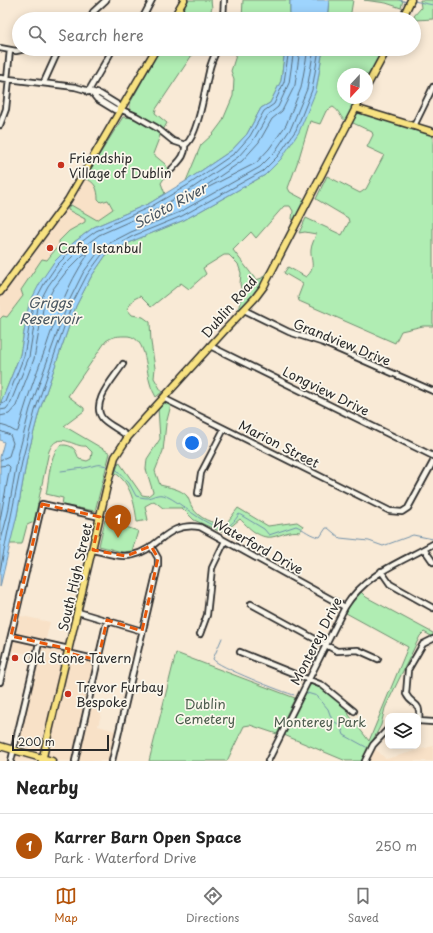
<!DOCTYPE html>
<html lang="en">
<head>
<meta charset="utf-8">
<style>
  :root { --surface:#fff; --page:#f2f2f2; --text:#222; --muted:#767676; --line:#e0e0e0; --accent:#b45309 }
  body { margin:0; font-family:"Playpen Sans",sans-serif; background:var(--page); color:var(--text) }
  .controls { position:absolute; right:12px; bottom:12px; display:grid; overflow:hidden; border-radius:8px; box-shadow:0 2px 10px #0003 }
  .controls button { width:36px; height:36px; display:grid; place-items:center; padding:0; border:0; border-bottom:1px solid var(--line); background:var(--surface); color:var(--text); font:20px sans-serif }
  .compass { position:absolute; left:337px; top:68px; width:36px; height:36px; border-radius:50%; background:var(--surface); box-shadow:0 2px 10px #0003; rotate:202deg }
  .scale { position:absolute; left:12px; bottom:10px; width:97px; box-sizing:border-box; padding-left:4px; border:2px solid #2b2b2b; border-top:0; font-size:11px; line-height:14px; white-space:nowrap; color:#2b2b2b; -webkit-text-stroke:3px #fbf7ec; paint-order:stroke }
  .you { position:absolute; left:192px; top:443px; width:14px; height:14px; margin:-10px; border:3px solid #fff; border-radius:50%; background:#1a73e8; box-shadow:0 0 0 6px #1a73e833 }
  .badge { display:grid; place-items:center; width:26px; height:26px; border-radius:50%; background:var(--accent); color:#fff; font-size:13px; font-weight:700 }
  .pin { position:absolute; translate:-50% -33px; filter:drop-shadow(0 1px 2px #0008) }
  .pin::after { content:''; position:absolute; top:21px; width:14px; height:12px; background:inherit; clip-path:polygon(0 0,100% 0,50% 100%) }
  .list { margin:0; padding:0; list-style:none }
  h2 { display:flex; justify-content:space-between; align-items:center; height:52px; margin:0; padding:0 16px; font-size:17px }
  h2 small { font-size:13px; font-weight:400; color:var(--muted) }
  .list li { display:grid; grid-template-columns:26px 1fr auto; gap:12px; align-items:center; box-sizing:border-box; height:64px; padding:0 16px; border-top:1px solid var(--line) }
  .list b { display:block; font-size:15px; white-space:nowrap }
  .list p { margin:0; font-size:13px; white-space:nowrap; color:var(--muted) }
  .list em { font-size:13px; font-style:normal; color:var(--muted) }
  .icon { flex:none; width:22px; height:22px; fill:none; stroke:currentColor; stroke-width:2; stroke-linecap:round; stroke-linejoin:round }
  .map { position:relative; flex:none; width:433px; height:761px; overflow:hidden }
  .search { position:absolute; background:var(--surface); box-shadow:0 2px 10px #0003; left:12px; right:12px; top:12px; height:44px; display:flex; align-items:center; gap:10px; box-sizing:border-box; padding:0 14px; border-radius:22px; color:var(--muted); font-size:15px }
  .sheet { height:116px; background:var(--surface) }
  nav { display:flex; justify-content:space-around; align-items:center; box-sizing:border-box; height:56px; border-top:1px solid var(--line); background:var(--surface); font-size:11px; color:var(--muted) }
  nav a { display:grid; justify-items:center; gap:2px }
  nav .on { color:var(--accent) }
  .map>svg:first-child { display:block }
</style>
</head>
<body>
<div class="map">
<svg width="433" height="761" viewBox="0 0 433 761">
  <rect width="100%" height="100%" fill="#f9ead6"/>
  <filter id="ink" filterUnits="userSpaceOnUse"><feTurbulence type="fractalNoise" baseFrequency=".025" numOctaves="2"/><feDisplacementMap in="SourceGraphic" scale="8" xChannelSelector="R" yChannelSelector="G"/><feConvolveMatrix kernelMatrix="1 2 1 2 8 2 1 2 1" color-interpolation-filters="sRGB"/></filter>
  <g filter="url(#ink)">
    <path fill="#f8e1c7" d="M84,179L90,180L94,184L98,192V199L101,202L107,200L113,209L97,220L71,205L68,210L85,219V222L69,231L59,240V244L21,290L23,296L7,317L3,316L0,319V291Z
      M17,615L50,622L45,643L68,648L67,653L99,660L88,707L102,711L98,726L120,732L114,761H10L36,656L10,650Z
      M370,744L386,759L433,746V761H362Z"/>
    <path fill="#b0edb3" stroke="#6e8c6f" d="M188,0H211L212,8L207,19H177Z
      M243,0H290V19H242Z
      M329,0H353L350,18L351,19H327Z
      M364,0H403L401,8L386,3Z
      M420,0H433V19L416,20L414,16L421,8Z
      M160,49H196L156,109L155,113L167,123L163,130L132,113L130,109V103Z
      M238,49H285L281,81L270,103L261,108L247,134L232,150L186,181L201,145L213,134L222,122L233,96L234,79L231,71Z
      M323,49H384L367,82V74H343V98H358L346,121C340,118 340,111 333,107L326,111L320,124L310,121L299,158L288,188L290,192L307,201L296,221L292,219L293,211L290,206H284L256,238L251,232L233,250L256,280L262,278L274,262C264,281 254,296 238,311L242,292L240,284L241,273L238,264L229,255H224L203,268L206,274L189,289L181,283L151,307L140,296L134,299L127,309L132,315L143,317L150,322L151,342L155,368L154,378L162,392L156,397C154,393 151,388 150,383C145,367 147,334 124,336C116,336 112,337 106,341L68,396L84,408V411L64,426L110,453L95,511L62,505L63,498L46,494C49,482 50,443 65,445C75,446 76,452 79,459L87,461L91,459L92,452L86,446C74,448 58,429 49,451L34,522L27,525L22,544H9L17,515L27,458L39,412L76,306L91,277L106,255L135,240L184,220L265,175L316,91Z
      M362,112L433,134V326H423L401,331L395,343L299,301L298,297L303,284L284,273L288,267L306,277C317,268 310,260 311,250C311,245 315,239 316,234L305,232L299,233L306,218L342,235L349,222L348,218L316,199L327,176L360,193L366,189L384,155L367,147L373,135L372,132L351,122L355,115Z
      M123,117L135,118L161,133L153,154L165,164L169,171L161,183L165,194L150,203L94,227L73,243L54,262L29,304L20,355L0,405V319L3,316L7,317L23,296L21,290L42,259L47,260L59,245V241L69,231L85,222V219L68,210V207L71,205L97,220L113,209L108,200L101,202L98,199C98,190 95,180 84,179Z
      M164,401L171,405L166,424L163,451L155,471L160,485C168,487 181,489 187,496C189,499 190,504 192,507C199,519 212,523 225,525L238,508L268,526L297,522L303,526L300,532C289,530 283,535 272,537C259,539 248,527 240,519L228,529L221,532L194,520L182,508H163L154,501L145,506L148,520L137,522C135,505 131,483 115,473L119,462L142,495L148,496L153,492L146,469L147,459L160,439L158,408Z
      M105,520L138,531L132,551L122,552L99,546Z
      M361,592L366,597L433,633V637L424,632L420,636L385,708L381,725L362,761H346L284,735L309,686L312,684L322,689L347,708L349,715L369,741L408,647L346,613L350,605Z
      M176,653L295,698L277,734L250,725L244,726L227,761H149Z"/>
    <path fill="#9ed4fd" stroke="#7090a9" d="M290,0H329L327,19H290Z
      M285,49H323L316,91L299,132L281,159L265,175L184,220L135,240L106,255L91,277L76,306L39,412L27,458L17,515L0,587V457L4,442L0,440V405L20,355L29,304L41,281L54,262L73,243L94,227L150,203L186,181L232,150L247,134L261,108L270,103L281,81Z"/>
    <g fill="none" stroke-linecap="round" stroke-linejoin="round">
      <path stroke="#596f7f" stroke-width="1" d="M300,49L295,85L282,111L272,119L259,142L242,161L207,185V188L256,163L269,149L286,125L301,88L308,49
        M0,405L6,402L24,356L33,305L44,284L57,265L76,246L96,231L152,206L188,185L235,153L250,136L264,111L274,104L284,82L289,49
        M0,410L6,409L10,404L29,357L37,307L48,286L61,268L79,250L99,235L155,210L191,189L238,157L254,139L268,115L278,107L289,83L294,49
        M0,416L9,414L16,406L34,359L43,309L53,289L66,272L83,255L87,253V256C67,285 56,317 45,350C35,377 25,404 18,431L16,432L7,427L0,425
        M0,431L10,435L13,443L9,456L0,460
        M0,466L8,465L10,467L0,520
        M0,544L8,513L18,456L30,409L68,303L83,273L102,247L131,232L180,212L260,167L274,153L291,128L307,89L314,49
        M0,571L23,457L35,411L72,304L87,275L104,252L133,236L182,216L263,171L278,156L296,130L312,90L319,49"/>
      <path stroke="#7090a9" stroke-width="1" d="M399,0L407,2
        M414,1L433,5
        M115,468L129,483L136,496C140,497 144,498 148,498C155,496 159,493 166,496C181,502 211,532 226,527C232,525 236,519 239,514L264,529L269,535L296,526C304,529 310,536 320,537L326,528H328L340,538L369,541L383,546L413,535L433,539
        M61,471C68,470 76,469 84,468C97,466 95,462 110,467
        M222,638L213,659C216,666 285,693 294,695
        M307,693L317,696L328,709L332,720L341,726L344,735L366,747"/>
      <g stroke="#2b2b2b" stroke-width="8">
        <path id="minor" d="M36,19V17
          M90,19L93,12L106,0
          M142,19L152,0
          M223,19L224,0
          M0,48L16,51L25,49
          M0,78L75,87L100,94L118,105L122,110
          M7,79L10,50
          M44,82L59,49
          M88,92L110,54L111,49
          M93,94L97,99L115,110H122L136,116L157,128L173,141L185,145C198,137 205,88 209,72C210,64 214,57 217,49
          M0,125L6,109L9,79
          M414,126L433,87
          M172,169C179,161 186,156 185,145
          M244,310L289,332L324,343L433,391
          M210,346L433,456
          M123,364C115,377 89,403 103,419C110,426 121,430 128,437
          M163,398L390,511L402,512L408,508L433,462
          M198,493L201,473L224,429
          M424,549L433,562
          M93,550C106,553 119,558 133,555C158,550 167,521 200,527L345,607
          M381,571L390,584L433,608
          M251,604L337,651L358,650L378,659
          M78,612L142,631
          M200,634L207,615L212,568L225,541
          M11,636L69,649
          M240,652L322,685L354,711
          M68,653L98,660
          M0,682L42,504L100,517
          M418,721L433,722
          M419,721C421,699 413,708 406,694L408,670L423,644L433,639
          M11,761L39,643
          M75,761L107,620
          M112,761L158,566V558L151,546
          M268,761L345,607C366,573 400,563 433,544
          M365,761L373,745L388,729"/>
      </g>
      <g stroke="#2b2b2b" stroke-width="9">
        <path id="major" d="M173,19L184,0
          M402,19L411,0
          M367,86L387,49
          M355,108L433,132
          M0,292L68,200L156,49
          M0,746L52,761
          M42,761L107,486L115,457L128,437L224,331L255,298L264,286L361,98"/>
      </g>
      <use href="#minor" stroke="#fbf7ec" stroke-width="4.5"/>
      <use href="#major" stroke="#f8e281" stroke-width="6"/>
    </g>
  </g>
  <path fill="none" stroke="#e8590c" stroke-width="3" stroke-dasharray="8 5" stroke-linejoin="round" d="M42,504L100,517L93,550L126,556L151,546L158,558L142,631L107,620L98,660L68,653L69,649L11,636Z"/>
  <g fill="#c8321e" stroke="#fbf7ec" stroke-width="1.5">
    <circle cx="61" cy="165" r="4"/>
    <circle cx="50" cy="248" r="4"/>
    <circle cx="15" cy="658" r="4"/>
    <circle cx="68" cy="694" r="4"/>
  </g>
  <g text-anchor="middle" stroke-width="3.5" stroke-linejoin="round" paint-order="stroke">
    <g font-size="13" fill="#2b2b2b" stroke="#fbf7ec" text-anchor="start">
      <text x="69" y="163">Friendship<tspan x="69" dy="15">Village of Dublin</tspan></text>
      <text x="58" y="253">Cafe Istanbul</text>
      <text x="23" y="663">Old Stone Tavern</text>
      <text x="76" y="692">Trevor Furbay<tspan x="76" dy="15">Bespoke</tspan></text>
    </g>
    <g font-size="13" fill="#2b2b2b" stroke="#fbf7ec">
      <text transform="translate(229 307) rotate(-49)" y="5">Dublin Road</text>
      <text transform="translate(342 342) rotate(22)" y="5">Grandview Drive</text>
      <text transform="translate(326 391) rotate(26)" y="5">Longview Drive</text>
      <text transform="translate(279 444) rotate(27)" y="5">Marion Street</text>
      <text transform="translate(258 546) rotate(29)" y="5">Waterford Drive</text>
      <text transform="translate(75 577) rotate(-77)" y="5">South High Street</text>
      <text transform="translate(316 641) rotate(-63)" y="5">Monterey Drive</text>
    </g>
    <g font-size="13" fill="#4c5c4d" stroke="#fbf7ec">
      <text x="205" y="709">Dublin<tspan x="205" dy="15">Cemetery</tspan></text>
      <text x="320" y="727">Monterey Park</text>
    </g>
    <g font-size="14" font-style="italic" fill="#485560" stroke="#fbf7ec">
      <text transform="translate(170 206) rotate(-28)" y="5">Scioto River</text>
      <text x="50" y="308">Griggs<tspan x="50" dy="16">Reservoir</tspan></text>
    </g>
  </g>
</svg>
<div class="controls">
<button><svg class="icon" aria-label="layers" viewBox="0 0 24 24"><path d="M12 4l9 5-9 5-9-5zM3 14l9 5 9-5"/></svg></button>
</div>
<svg class="compass" viewBox="-18 -18 36 36"><path d="M0-13l5 13h-10z" fill="#e53935"/><path d="M0 13l5-13h-10z" fill="#767676"/></svg>
<div class="scale">200 m</div>
<div class="you"></div>
<div class="pin badge" style="left:118px;top:538px">1</div>
<div class="search"><svg class="icon" aria-label="search" viewBox="0 0 24 24"><circle cx="10" cy="10" r="6"/><path d="M15 15l6 6"/></svg>Search here</div>
</div>
<section class="sheet">
<h2>Nearby<small></small></h2>
<ul class="list">
<li><span class="badge">1</span><div><b>Karrer Barn Open Space</b><p>Park · Waterford Drive</p></div><em>250 m</em></li>
</ul>
</section>
<nav>
<a class="on"><svg class="icon" aria-label="map" viewBox="0 0 24 24"><path d="M3 6l6-2 6 2 6-2v14l-6 2-6-2-6 2zM9 4v14M15 6v14"/></svg>Map</a>
<a><svg class="icon" aria-label="directions" viewBox="0 0 24 24"><path d="M12 3l9 9-9 9-9-9zM9 14v-3h6M13 9l2 2-2 2"/></svg>Directions</a>
<a><svg class="icon" aria-label="saved" viewBox="0 0 24 24"><path d="M7 4h10v16l-5-4-5 4z"/></svg>Saved</a>
</nav>
</body>
</html>
